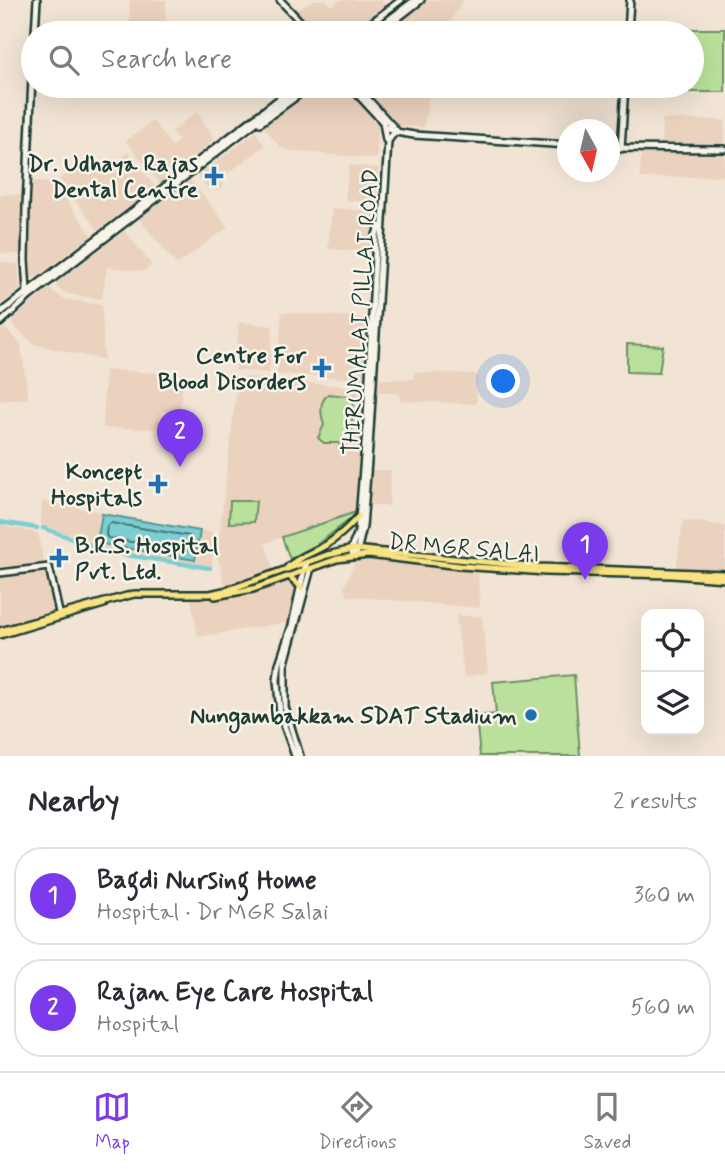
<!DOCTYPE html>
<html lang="en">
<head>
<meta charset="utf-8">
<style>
  :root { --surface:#fff; --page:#f7f7f7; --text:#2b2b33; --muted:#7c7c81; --line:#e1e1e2; --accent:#7c3aed }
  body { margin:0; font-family:Mynerve,sans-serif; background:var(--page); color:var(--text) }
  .controls { position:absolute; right:21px; bottom:21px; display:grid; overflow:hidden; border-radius:14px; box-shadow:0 7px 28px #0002 }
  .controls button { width:63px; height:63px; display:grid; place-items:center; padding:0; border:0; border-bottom:2px solid var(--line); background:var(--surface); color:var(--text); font:35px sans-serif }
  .compass { position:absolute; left:557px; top:119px; width:63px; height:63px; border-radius:50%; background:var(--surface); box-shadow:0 7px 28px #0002; rotate:172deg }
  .you { position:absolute; left:504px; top:382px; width:24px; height:24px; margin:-18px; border:5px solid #fff; border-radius:50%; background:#1a73e8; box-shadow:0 0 0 10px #1a73e833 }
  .badge { display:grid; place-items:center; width:46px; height:46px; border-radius:50%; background:var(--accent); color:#fff; font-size:23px; font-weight:700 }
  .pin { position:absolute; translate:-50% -58px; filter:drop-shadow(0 2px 4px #0008) }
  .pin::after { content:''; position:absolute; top:37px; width:24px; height:21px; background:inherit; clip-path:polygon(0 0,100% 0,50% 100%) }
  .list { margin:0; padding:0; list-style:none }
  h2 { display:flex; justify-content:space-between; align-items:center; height:91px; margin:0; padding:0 28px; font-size:30px }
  h2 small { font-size:23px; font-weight:400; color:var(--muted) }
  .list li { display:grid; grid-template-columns:46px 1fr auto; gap:21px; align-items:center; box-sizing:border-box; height:98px; margin:0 14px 14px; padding:0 14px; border:2px solid var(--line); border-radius:28px }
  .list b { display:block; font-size:26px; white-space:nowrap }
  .list p { margin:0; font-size:23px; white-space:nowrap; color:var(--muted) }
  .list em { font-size:23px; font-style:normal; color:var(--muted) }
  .icon { flex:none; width:38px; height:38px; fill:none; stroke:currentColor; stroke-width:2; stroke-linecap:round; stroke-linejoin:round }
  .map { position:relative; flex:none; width:725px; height:756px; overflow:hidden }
  .search { position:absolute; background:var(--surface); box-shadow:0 7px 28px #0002; left:21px; right:21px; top:21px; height:77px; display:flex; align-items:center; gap:18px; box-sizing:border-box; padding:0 24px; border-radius:38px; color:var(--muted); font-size:26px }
  .sheet { height:315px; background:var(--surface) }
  nav { display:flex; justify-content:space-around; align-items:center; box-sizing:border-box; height:98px; border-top:2px solid var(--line); background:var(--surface); font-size:19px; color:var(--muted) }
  nav a { display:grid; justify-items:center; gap:4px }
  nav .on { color:var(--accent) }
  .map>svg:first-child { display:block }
</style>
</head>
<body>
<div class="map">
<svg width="725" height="756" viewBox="0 0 725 756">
  <rect width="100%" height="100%" fill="#f1e4d5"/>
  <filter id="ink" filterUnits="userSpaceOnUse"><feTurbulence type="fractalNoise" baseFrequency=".0143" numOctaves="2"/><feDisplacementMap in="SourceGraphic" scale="14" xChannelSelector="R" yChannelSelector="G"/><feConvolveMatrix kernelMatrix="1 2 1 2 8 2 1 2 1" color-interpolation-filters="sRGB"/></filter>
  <g filter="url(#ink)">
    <path fill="#ead2be" d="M130,0H166V33H129Z
      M314,0H326L331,6L340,0H381L387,8L353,33H312L294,12Z
      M426,0H463L444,33H413L402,18Z
      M315,86H344L367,110L378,127L377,159L292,151L281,148L263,126Z
      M359,86H430L424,127L396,126Z
      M197,112L215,139L160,184L126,141L153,121L172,146L178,141L171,132Z
      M662,119L725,120V143H661Z
      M256,132L265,146L224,176L222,189L207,187L198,175Z
      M128,152L155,187L98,230L59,180L91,156L104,172Z
      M641,153H725V176L640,178Z
      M349,165L378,168L375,203L345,200Z
      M190,179L228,227L177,265L139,219Z
      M32,181L54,184L92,235L37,277L31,278L28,274Z
      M0,194L22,195L21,255L0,253Z
      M332,208L375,211L371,252L328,249Z
      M125,231L152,265L143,271L107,267L102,299L67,294L56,287L57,282Z
      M0,262L18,264L20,290L0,305Z
      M48,289L65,299L102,305L104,360L33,344L12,324V319Z
      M282,312L368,318L363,379L277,374Z
      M239,322L273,326L269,373L235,370Z
      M5,328L21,344L28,398L0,401V330Z
      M105,370L184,374L180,413L161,411L159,429L103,428Z
      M414,372L477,374L476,404L400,401L399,394L376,391L377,379H413Z
      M238,376L361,388L365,392L356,512L265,543L273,568L225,586L217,554Z
      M370,470H391L389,506L369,505Z
      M42,501L213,533L212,566L105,550L92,542L41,525Z
      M683,520L725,526V571L676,569Z
      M0,525L38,533L44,565L0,570Z
      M365,559L478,571L480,608L347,596L344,587L356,560Z
      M46,569L55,613L0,629V574Z
      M293,578L296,584L289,622L198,637L191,598L214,600L253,593Z
      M456,615L482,617L488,672L464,678Z"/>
    <path fill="#bae19c" stroke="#6c8f68" stroke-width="2" d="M665,29H725V92H662V86H692V33H664Z
      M627,344L663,346L659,373L627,372Z
      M328,394L354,397L351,439L342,446L338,443H324L318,438L324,425C321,413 318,404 328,394Z
      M230,501H256L254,522L229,523Z
      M356,512L352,518L316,545L290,559L282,537Z
      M574,675L580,756H480L476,716L496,714L493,682Z"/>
    <path fill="#7cced3" stroke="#579493" stroke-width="2" d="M102,514L200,531L195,560L97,543Z"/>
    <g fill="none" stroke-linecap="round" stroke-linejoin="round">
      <path stroke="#447774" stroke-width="2" d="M111,523L189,536L191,539L189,549L185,551L108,538L106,535L107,526Z"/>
      <path stroke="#7cced3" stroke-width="4.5" d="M0,522L37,528
        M43,528L88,544L101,551L210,568"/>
      <g stroke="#1f3d34" stroke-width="10">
        <path id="secondary" d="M280,0L311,33
          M35,33L37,0
          M358,33L401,0
          M371,33L415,0
          M379,33L421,0
          M628,33L630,0
          M350,86L383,122L386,140
          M356,86L396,130L388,141L369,447L363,527L357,552
          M260,123L311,86
          M384,126L396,132L414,135L568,145
          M610,148L725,149
          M621,149L625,86
          M27,292L25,260L26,206L33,57
          M0,313L296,86
          M0,323L30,296L303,86
          M353,556L351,549L358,532L367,418L376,235L379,226
          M0,573L49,567L60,617
          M295,756L280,714L277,680L279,664L292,625L304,570L307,563
          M300,756L285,707V663L311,568"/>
      </g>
      <g stroke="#1f3d34" stroke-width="10">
        <path id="primary" d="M287,568C297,557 313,553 326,545C338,537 349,527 359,516
          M289,576L301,587
          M215,596L253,589L337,559L368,555L460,566L545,572L672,575L725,579
          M0,631L134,594H210L228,590L327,555L353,549L539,567L725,574
          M0,635L104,604"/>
      </g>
      <use href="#secondary" stroke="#f7f3e8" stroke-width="5"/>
      <use href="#primary" stroke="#f8e281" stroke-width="5"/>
    </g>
  </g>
  <g fill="#1f6fb2" stroke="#f7f3e8" stroke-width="2.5">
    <path d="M210.5 165.5h7v7h7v7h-7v7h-7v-7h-7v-7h7z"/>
    <path d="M318.5 357.5h7v7h7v7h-7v7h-7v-7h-7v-7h7z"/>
    <path d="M154.5 473.5h7v7h7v7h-7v7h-7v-7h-7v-7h7z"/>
    <path d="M55.5 547.5h7v7h7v7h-7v7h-7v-7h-7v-7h7z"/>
    <circle cx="531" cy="715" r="7"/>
  </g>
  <g text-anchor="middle" stroke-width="5" stroke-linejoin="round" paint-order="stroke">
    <g font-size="23" font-weight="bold" fill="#1f3d34" stroke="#f7f3e8" text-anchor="end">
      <text x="198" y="171">Dr. Udhaya Rajas<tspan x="198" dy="26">Dental Centre</tspan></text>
      <text x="306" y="363">Centre For<tspan x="306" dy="26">Blood Disorders</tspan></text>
      <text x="142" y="479">Koncept<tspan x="142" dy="26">Hospitals</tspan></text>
      <text x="75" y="553" text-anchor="start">B.R.S. Hospital<tspan x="75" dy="26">Pvt. Ltd.</tspan></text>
      <text x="517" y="723">Nungambakkam SDAT Stadium</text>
    </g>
    <g font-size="23" fill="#1f3d34" stroke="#f7f3e8">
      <text transform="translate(360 312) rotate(-86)" y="8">THIRUMALAI PILLAI ROAD</text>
      <text transform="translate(464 547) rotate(5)" y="8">DR MGR SALAI</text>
    </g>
  </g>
</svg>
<div class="controls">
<button><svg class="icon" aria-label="locate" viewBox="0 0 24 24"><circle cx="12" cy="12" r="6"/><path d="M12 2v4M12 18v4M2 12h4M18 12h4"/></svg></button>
<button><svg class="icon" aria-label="layers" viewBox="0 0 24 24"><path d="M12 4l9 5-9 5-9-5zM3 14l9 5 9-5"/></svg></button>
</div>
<svg class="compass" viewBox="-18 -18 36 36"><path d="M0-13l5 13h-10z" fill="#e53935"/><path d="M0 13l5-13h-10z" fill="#7c7c81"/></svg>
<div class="you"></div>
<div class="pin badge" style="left:585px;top:580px">1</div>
<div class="pin badge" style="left:180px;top:467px">2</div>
<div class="search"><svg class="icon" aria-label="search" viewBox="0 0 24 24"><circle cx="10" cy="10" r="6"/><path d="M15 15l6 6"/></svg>Search here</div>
</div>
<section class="sheet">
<h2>Nearby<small>2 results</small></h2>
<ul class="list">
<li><span class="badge">1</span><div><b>Bagdi Nursing Home</b><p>Hospital · Dr MGR Salai</p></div><em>360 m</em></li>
<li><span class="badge">2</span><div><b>Rajan Eye Care Hospital</b><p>Hospital</p></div><em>560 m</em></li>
</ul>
</section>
<nav>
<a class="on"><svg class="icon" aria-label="map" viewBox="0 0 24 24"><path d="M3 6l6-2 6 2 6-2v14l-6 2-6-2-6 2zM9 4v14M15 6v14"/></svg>Map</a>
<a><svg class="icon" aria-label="directions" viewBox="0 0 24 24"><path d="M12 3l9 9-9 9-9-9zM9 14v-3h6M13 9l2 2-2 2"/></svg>Directions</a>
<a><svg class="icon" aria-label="saved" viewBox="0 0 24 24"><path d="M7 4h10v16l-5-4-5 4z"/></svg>Saved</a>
</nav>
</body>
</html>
